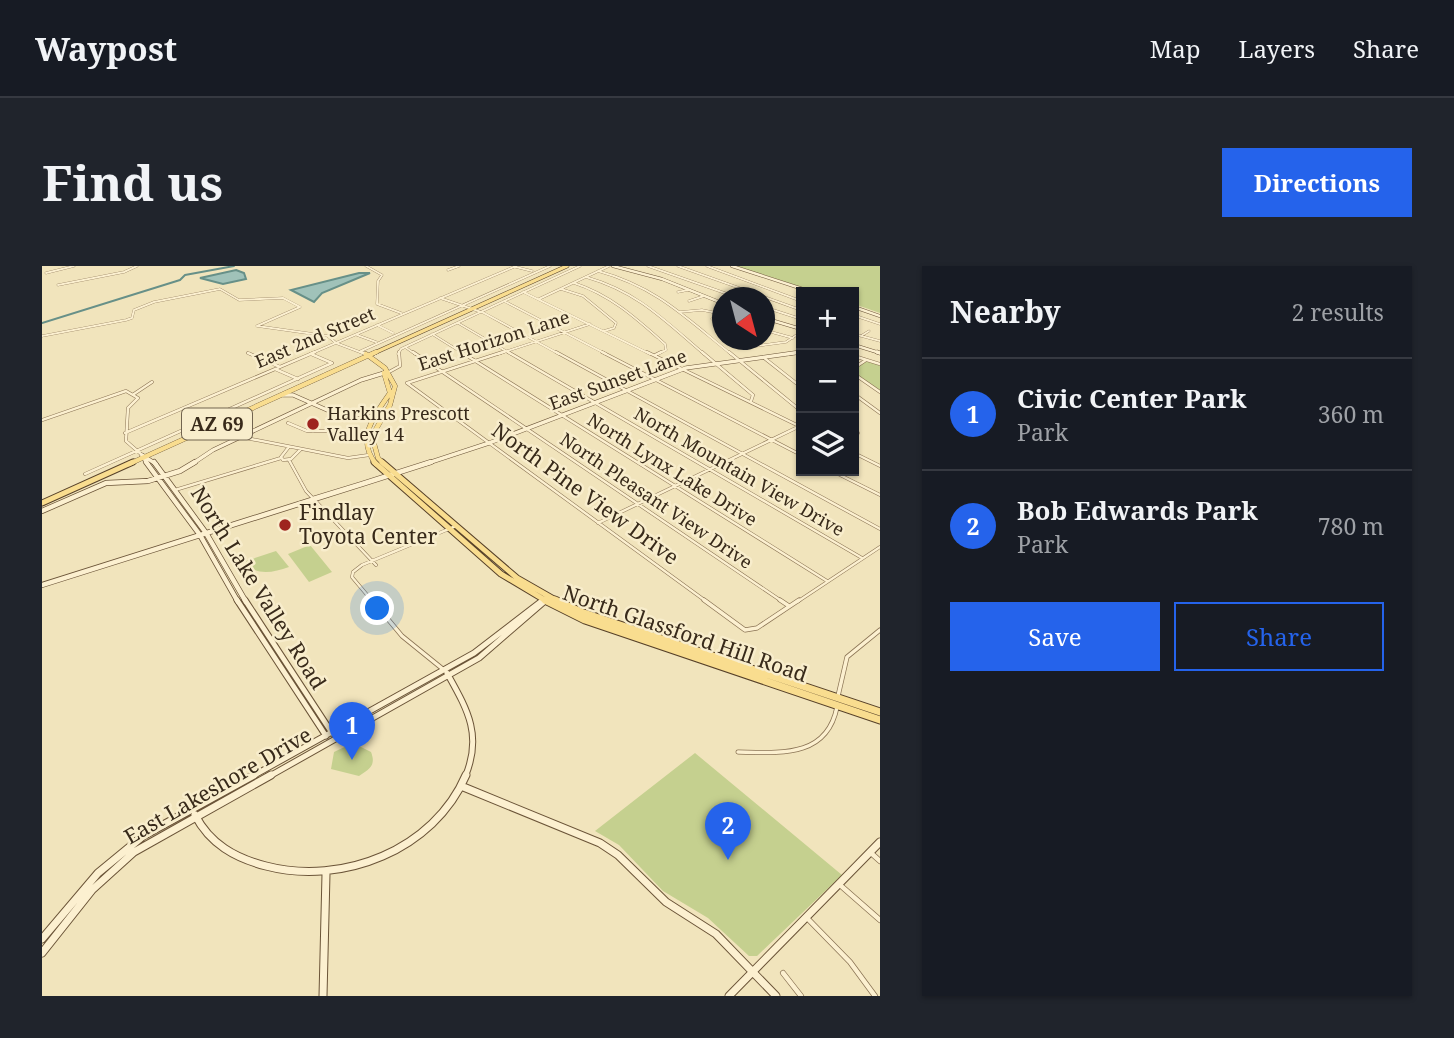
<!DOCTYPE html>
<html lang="en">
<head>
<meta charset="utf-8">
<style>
  :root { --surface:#171b24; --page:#20242c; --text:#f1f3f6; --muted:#9ea1a6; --line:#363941; --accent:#2563eb }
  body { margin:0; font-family:"Noto Serif",serif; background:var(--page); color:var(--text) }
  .controls { position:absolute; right:21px; top:21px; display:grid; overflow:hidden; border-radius:0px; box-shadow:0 2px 5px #0004 }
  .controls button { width:63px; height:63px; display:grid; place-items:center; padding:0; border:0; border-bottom:2px solid var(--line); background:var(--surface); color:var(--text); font:35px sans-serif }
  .compass { position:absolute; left:670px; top:21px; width:63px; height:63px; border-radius:50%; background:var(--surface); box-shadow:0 2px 5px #0004; rotate:144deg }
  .you { position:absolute; left:336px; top:343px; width:24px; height:24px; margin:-18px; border:5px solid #fff; border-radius:50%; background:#1a73e8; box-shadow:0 0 0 10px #1a73e833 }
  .badge { display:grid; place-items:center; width:46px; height:46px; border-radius:50%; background:var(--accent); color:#fff; font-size:23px; font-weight:700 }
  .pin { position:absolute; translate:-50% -58px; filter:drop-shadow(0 2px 4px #0008) }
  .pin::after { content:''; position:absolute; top:37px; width:24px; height:21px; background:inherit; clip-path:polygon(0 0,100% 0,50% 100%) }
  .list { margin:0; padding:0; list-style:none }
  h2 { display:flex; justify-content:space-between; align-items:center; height:91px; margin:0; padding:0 28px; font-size:30px }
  h2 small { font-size:23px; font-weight:400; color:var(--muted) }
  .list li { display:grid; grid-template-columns:46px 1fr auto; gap:21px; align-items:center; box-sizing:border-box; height:112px; padding:0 28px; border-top:2px solid var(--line) }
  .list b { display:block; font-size:26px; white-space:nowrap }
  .list p { margin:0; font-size:23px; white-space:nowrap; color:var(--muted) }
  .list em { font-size:23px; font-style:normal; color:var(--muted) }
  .actions { display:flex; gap:14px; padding:21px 28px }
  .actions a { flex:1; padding:16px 0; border:2px solid var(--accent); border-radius:0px; text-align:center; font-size:24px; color:var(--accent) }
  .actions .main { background:var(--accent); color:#fff }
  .icon { flex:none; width:38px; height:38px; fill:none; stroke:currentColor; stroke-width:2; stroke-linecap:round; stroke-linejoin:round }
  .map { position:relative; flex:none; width:838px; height:730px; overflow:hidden; border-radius:0px }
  header { display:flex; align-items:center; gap:42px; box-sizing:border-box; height:98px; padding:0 35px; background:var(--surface); border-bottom:2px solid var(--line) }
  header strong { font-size:33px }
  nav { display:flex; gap:38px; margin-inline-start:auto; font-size:24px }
  .intro { display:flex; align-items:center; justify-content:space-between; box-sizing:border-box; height:168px; padding:0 42px }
  h1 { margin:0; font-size:49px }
  .button { padding:18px 32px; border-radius:0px; background:var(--accent); color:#fff; font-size:24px; font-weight:700 }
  main { display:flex; gap:42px; padding:0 42px }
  aside { flex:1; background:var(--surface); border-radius:0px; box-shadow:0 2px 5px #0004 }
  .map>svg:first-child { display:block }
</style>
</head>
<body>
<header>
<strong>Waypost</strong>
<nav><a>Map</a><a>Layers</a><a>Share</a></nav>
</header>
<div class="intro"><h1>Find us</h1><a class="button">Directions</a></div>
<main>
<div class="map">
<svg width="838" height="730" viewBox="0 0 838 730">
  <rect width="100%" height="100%" fill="#f1e4bc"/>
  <path fill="#c5d08f" d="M694,0H838V47L812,38V26H775Z
    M824,94L838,98V126L812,108V102Z
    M268,279L290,306L267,316L246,288Z
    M234,285L247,301C230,307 214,310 201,296Z
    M311,477L329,486C335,501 325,504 317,510L289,503L292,486Z
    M653,487L800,609L715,690H707L666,652L621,625L577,579L553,565Z"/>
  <path fill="#a0c2b9" stroke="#679088" stroke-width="2" d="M194,4L202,7L204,13L181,18L158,12Z
    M317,7H328L280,27L272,36L249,24Z"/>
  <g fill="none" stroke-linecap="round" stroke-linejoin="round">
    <path stroke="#679088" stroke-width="2" d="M0,57L138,14L143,9L192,0"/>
    <g stroke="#8a7354" stroke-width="2.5">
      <path id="street-far3" d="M324,0L340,9L336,15L335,38L359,47
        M606,0L697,32
        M636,0L759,44
        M665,0L759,35
        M474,1L490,5
        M406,4L417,0
        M556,5C614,21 643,51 689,88
        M4,7L32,0
        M544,11C596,26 622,54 662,88
        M532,17C569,29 595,53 623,78L624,84L616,88
        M16,19L82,6L95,0
        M519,23L541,30L574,57L572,62L562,65
        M481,26L608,88
        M636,26L646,24
        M398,32L442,47L517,88
        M497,33L567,0
        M462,35L564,88
        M647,35L662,30
        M722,41L759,53
        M638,46L660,44L680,48
        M670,53L680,51
        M812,53L817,51L838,58
        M416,57L469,88
        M335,59L351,67
        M722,64L751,72
        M390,68L422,88
        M812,68L838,75
        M315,69L334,76
        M0,70L84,54L90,52L92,44L112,36L178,23L197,34L241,32L258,41L215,60L286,70L294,77L323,88
        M819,70L827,65
        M363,81L373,88
        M706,81L744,76L759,66
        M319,85L508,0
        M268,88L474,0
        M356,88L359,83L538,0
        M456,88L548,58"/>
    </g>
    <g stroke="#8a7354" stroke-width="3.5">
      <path id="street-far2" d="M319,86L324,88
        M371,86L741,336
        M419,86L785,315
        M461,86L365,117L665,336
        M466,86L820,292
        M514,86L838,263
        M560,86L759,189
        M605,86L759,161
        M660,86L711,129L709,135
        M687,86L759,145
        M206,87L238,101
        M269,88L290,97
        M613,89L619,86
        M812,90L838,98
        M721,91L759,121
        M812,102L824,94
        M233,103L256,113
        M347,106L358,100L357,86
        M812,108L838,126
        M92,128L110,116
        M812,128L838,147
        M0,154L84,125L96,132L86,142L84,175L100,189
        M246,157L265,165
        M812,161L816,167L812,173
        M268,164L270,165H265Z
        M270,165H290
        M83,167L273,86
        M199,171L306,192L327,189
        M246,182L239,191L241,194L249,193L258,184
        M812,187L838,200
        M247,194L264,225L334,299
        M790,205L838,229
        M43,208L290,97
        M133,224L239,192
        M556,257L756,161
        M331,336L310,311L311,306L320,299L414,260
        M755,336L838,281"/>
    </g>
    <g stroke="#8a7354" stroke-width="5">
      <path id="street-far1" d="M330,334L360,370L402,404
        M662,334L703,364L715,362L757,334
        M738,334L747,340
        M796,430L805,391L838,364
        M696,486C738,487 785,492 795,441"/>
    </g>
    <g stroke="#8a7354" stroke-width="6">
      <path id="street" d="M829,587L838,595
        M798,619L838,654
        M765,652L808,696L833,730
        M741,707L759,730"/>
    </g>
    <g stroke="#6b5438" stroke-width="3.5">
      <path id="secondary-far4" d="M571,0L620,13L680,37
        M690,0L770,26
        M812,41L838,50
        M722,52L759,63
        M812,79L838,87
        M746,88L759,86"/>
    </g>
    <g stroke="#6b5438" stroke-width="4.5">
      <path id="secondary-far3" d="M835,86L838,87
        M241,129H251L285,144L338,152
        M100,189L114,198
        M100,190L106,198
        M150,198L171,184L319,114L342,107
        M383,198L447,177L644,102L759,86"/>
    </g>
    <g stroke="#6b5438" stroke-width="6">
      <path id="secondary-far2" d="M104,196L158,269L196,336
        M112,196L164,267L204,336
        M320,218L389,196
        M0,245L64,217L106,215L138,205L153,196
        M0,319L320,218L271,233
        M499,336L503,333
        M502,336L505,333"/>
    </g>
    <g stroke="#6b5438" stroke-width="7">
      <path id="secondary-far1" d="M195,334L284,470
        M203,334L290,467
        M405,407C425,443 441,469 423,511
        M209,511L432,387L501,334
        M226,511L437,392L504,334"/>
    </g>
    <g stroke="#6b5438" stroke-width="9">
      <path id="secondary" d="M419,520L558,577L576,589L624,636L674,668L734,730
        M153,549C168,578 193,592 224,600C300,620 392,584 424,509
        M0,673L56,607L101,570L212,509
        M0,687L50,624L92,586L229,509
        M281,730L284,608
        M687,730L838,576"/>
    </g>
    <g stroke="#574129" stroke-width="4.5">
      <path id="primary-far3" d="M330,88L525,0"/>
    </g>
    <g stroke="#574129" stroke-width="5">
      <path id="primary-far2" d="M324,88L343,102L353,120L348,139L330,170L336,192L342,198
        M87,198L334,86
        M334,198C313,172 333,149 348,127L342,107"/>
    </g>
    <g stroke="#574129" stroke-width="7">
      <path id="primary-far1" d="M332,196L459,308L506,336
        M340,196L475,312L517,336
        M0,237L91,196"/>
    </g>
    <g stroke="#574129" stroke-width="9">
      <path id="primary" d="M503,334L543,354L838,454
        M513,334L539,346L838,446"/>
    </g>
    <use href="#street-far3" stroke="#fcf0d0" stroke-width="2"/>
    <use href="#street-far2" stroke="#fcf0d0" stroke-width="2.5"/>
    <use href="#street-far1" stroke="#fcf0d0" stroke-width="3.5"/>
    <use href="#street" stroke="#fcf0d0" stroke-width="4.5"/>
    <use href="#secondary-far4" stroke="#fcf0d0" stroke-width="2.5"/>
    <use href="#secondary-far3" stroke="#fcf0d0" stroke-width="3.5"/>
    <use href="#secondary-far2" stroke="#fcf0d0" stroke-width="4.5"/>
    <use href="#secondary-far1" stroke="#fcf0d0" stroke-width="5"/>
    <use href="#secondary" stroke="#fcf0d0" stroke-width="7"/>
    <use href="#primary-far3" stroke="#f9dd8f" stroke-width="3.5"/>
    <use href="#primary-far2" stroke="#f9dd8f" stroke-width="4.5"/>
    <use href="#primary-far1" stroke="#f9dd8f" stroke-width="5"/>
    <use href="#primary" stroke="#f9dd8f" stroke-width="7"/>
  </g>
  <g fill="#9e241f" stroke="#f8edcc" stroke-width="2.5">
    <circle cx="271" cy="158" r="7"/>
    <circle cx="243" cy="259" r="7"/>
  </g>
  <g text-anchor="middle" stroke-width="5" stroke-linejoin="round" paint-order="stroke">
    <g font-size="18" fill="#382a1a" stroke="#f8edcc">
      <text transform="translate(273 72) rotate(-23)" y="6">East 2nd Street</text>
      <text transform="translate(452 75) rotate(-18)" y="6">East Horizon Lane</text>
      <text transform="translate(576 114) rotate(-20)" y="6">East Sunset Lane</text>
      <text transform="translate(630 204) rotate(32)" y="6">North Lynx Lake Drive</text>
      <text transform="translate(697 206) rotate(30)" y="6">North Mountain View Drive</text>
      <text transform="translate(614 235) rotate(34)" y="6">North Pleasant View Drive</text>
    </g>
    <g font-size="18" fill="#382a1a" stroke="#f8edcc" text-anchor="start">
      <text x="285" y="154">Harkins Prescott<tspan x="285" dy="21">Valley 14</tspan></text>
    </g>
    <rect fill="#f8edcc" stroke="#72644f" stroke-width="2" x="140" y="142.5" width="70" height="31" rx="5"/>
    <g font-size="19" font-weight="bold" fill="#382a1a">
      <text x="175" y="165">AZ 69</text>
    </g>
    <g font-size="21" fill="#382a1a" stroke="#f8edcc">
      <text transform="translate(543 228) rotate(36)" y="7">North Pine View Drive</text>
      <text transform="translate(216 322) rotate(58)" y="7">North Lake Valley Road</text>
      <text transform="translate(643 368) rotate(19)" y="7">North Glassford Hill Road</text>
      <text transform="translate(176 520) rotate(-30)" y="7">East Lakeshore Drive</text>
    </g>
    <g font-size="21" fill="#382a1a" stroke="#f8edcc" text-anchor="start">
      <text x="257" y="254">Findlay<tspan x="257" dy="24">Toyota Center</tspan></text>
    </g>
  </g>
</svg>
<div class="controls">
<button>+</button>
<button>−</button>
<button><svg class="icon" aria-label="layers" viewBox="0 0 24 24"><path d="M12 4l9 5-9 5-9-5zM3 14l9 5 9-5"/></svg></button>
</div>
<svg class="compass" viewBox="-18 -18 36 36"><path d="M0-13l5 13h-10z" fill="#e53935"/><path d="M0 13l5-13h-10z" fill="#9ea1a6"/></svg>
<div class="you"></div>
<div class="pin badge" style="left:310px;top:494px">1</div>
<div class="pin badge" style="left:686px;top:594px">2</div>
</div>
<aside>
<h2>Nearby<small>2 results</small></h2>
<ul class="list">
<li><span class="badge">1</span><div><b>Civic Center Park</b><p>Park</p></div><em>360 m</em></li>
<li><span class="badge">2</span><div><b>Bob Edwards Park</b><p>Park</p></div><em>780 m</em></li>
</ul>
<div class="actions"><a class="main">Save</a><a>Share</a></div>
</aside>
</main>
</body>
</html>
